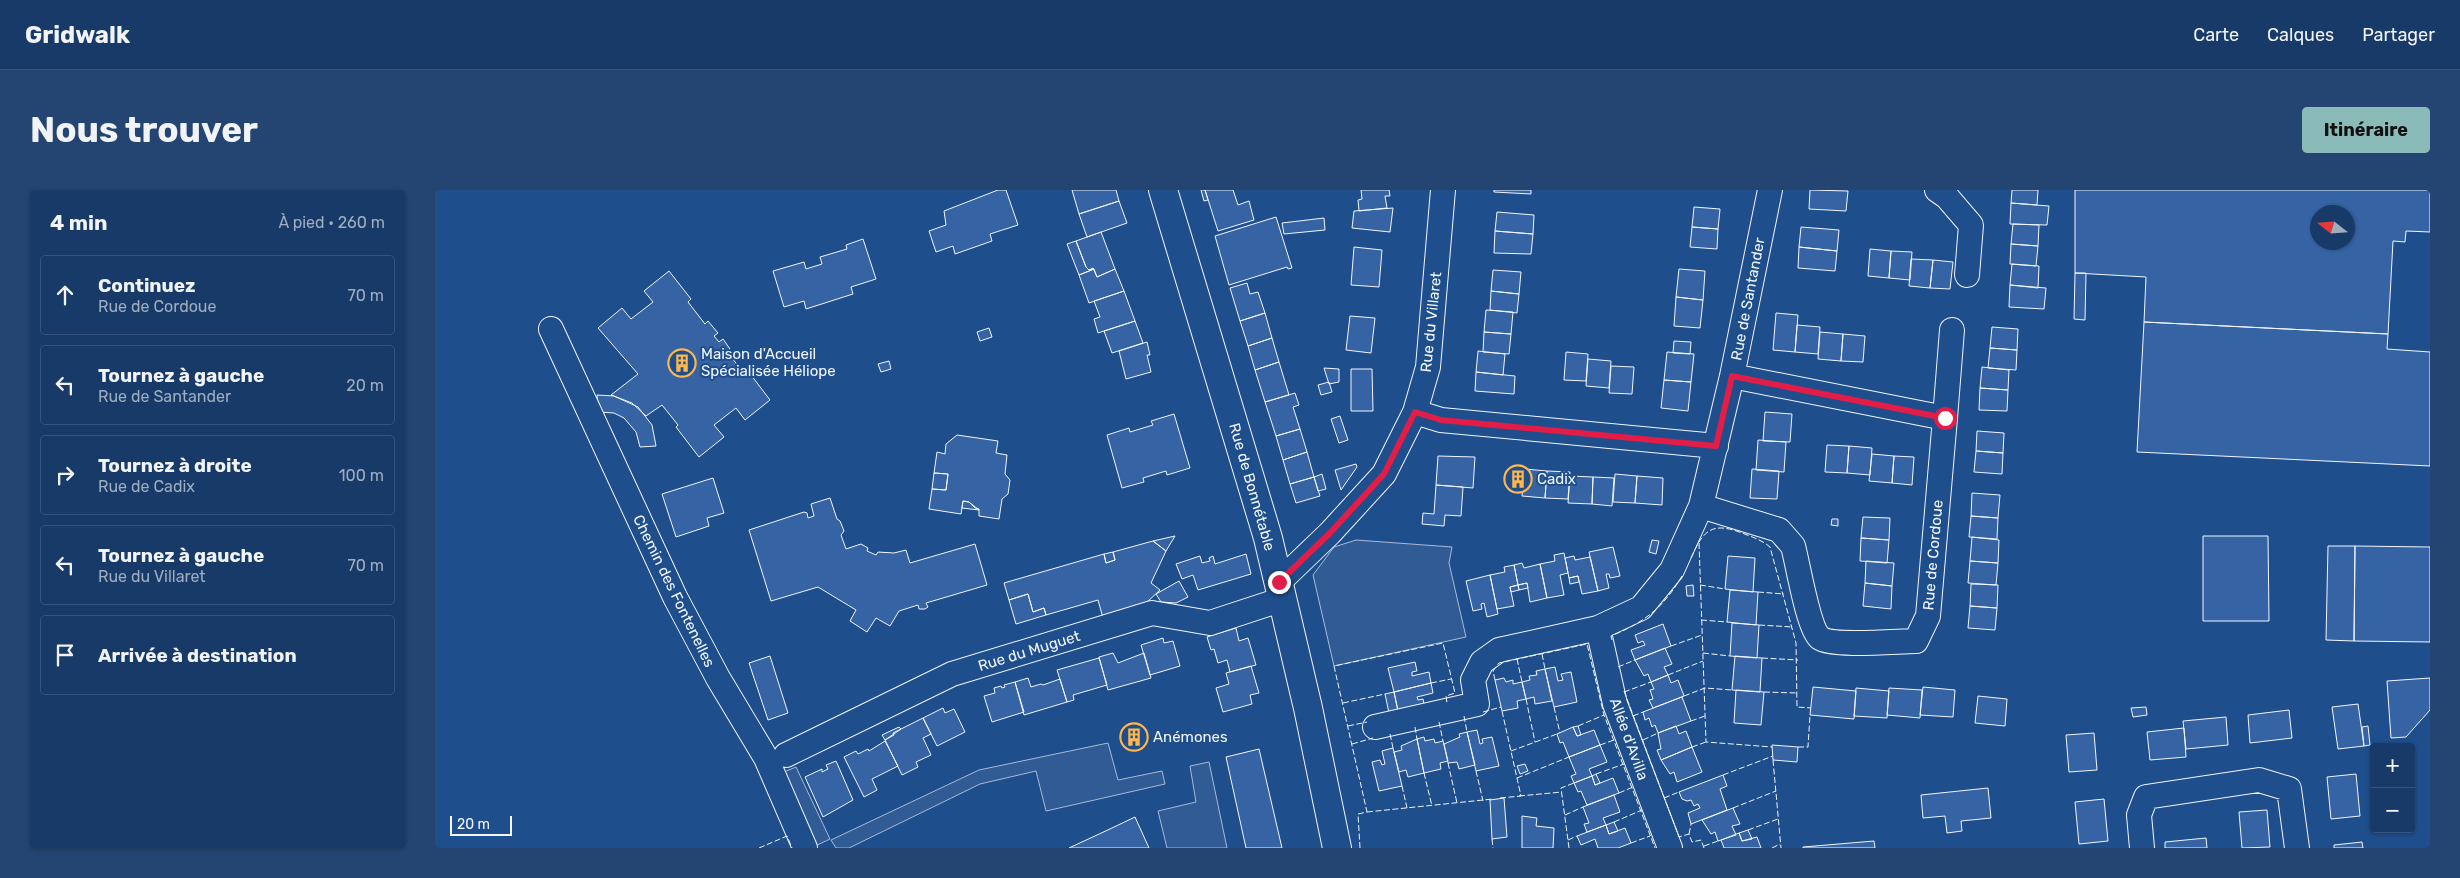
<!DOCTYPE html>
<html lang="fr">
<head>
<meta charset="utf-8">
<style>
  :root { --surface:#173a69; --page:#244571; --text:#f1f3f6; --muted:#9eadc0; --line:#36547d; --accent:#8bbbb9 }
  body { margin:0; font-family:Rubik,sans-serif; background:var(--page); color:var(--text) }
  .controls { position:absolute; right:15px; bottom:15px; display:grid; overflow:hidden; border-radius:5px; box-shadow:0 1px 4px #0004 }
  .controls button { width:45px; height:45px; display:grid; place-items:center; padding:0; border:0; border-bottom:1px solid var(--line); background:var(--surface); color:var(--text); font:25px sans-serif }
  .compass { position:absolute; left:1875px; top:15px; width:45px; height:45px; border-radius:50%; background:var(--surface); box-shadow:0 1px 4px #0004; rotate:287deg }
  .scale { position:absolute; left:15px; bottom:12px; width:62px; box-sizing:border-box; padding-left:5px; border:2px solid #f2f6ff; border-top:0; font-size:14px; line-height:18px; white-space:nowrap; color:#f2f6ff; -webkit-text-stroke:4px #1f4e8c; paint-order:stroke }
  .stop { position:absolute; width:15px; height:15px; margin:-11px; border:4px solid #e11d48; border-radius:50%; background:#fff }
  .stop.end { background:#e11d48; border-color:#fff; box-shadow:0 1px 5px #0008 }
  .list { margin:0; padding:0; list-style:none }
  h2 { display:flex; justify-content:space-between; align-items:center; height:65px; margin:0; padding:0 20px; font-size:21px }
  h2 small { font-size:16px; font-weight:400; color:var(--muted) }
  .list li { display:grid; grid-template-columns:32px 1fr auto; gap:15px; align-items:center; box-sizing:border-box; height:80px; margin:0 10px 10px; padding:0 10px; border:1px solid var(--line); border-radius:5px }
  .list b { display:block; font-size:19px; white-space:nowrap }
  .list p { margin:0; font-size:16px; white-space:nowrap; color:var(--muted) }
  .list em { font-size:16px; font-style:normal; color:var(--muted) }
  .icon { flex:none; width:28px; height:28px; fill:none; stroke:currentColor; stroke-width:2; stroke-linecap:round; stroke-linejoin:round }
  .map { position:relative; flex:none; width:1995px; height:658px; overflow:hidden; border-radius:5px }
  header { display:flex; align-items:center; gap:30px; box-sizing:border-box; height:70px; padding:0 25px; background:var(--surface); border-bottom:1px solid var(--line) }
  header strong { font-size:24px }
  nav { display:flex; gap:28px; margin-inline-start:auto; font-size:18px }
  .intro { display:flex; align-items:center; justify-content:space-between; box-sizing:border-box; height:120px; padding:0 30px }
  h1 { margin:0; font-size:35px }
  .button { padding:12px 22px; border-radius:5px; background:var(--accent); color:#111; font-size:18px; font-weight:700 }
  main { display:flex; gap:30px; padding:0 30px }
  aside { flex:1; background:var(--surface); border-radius:5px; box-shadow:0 1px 4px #0004 }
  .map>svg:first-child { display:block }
</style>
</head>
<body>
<header>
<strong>Gridwalk</strong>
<nav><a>Carte</a><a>Calques</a><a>Partager</a></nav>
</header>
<div class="intro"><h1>Nous trouver</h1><a class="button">Itinéraire</a></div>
<main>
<aside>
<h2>4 min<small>À pied · 260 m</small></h2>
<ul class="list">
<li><svg class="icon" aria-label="ahead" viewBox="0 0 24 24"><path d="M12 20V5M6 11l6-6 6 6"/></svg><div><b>Continuez</b><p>Rue de Cordoue</p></div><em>70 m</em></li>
<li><svg class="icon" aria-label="left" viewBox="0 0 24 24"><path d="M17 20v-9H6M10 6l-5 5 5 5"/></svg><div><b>Tournez à gauche</b><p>Rue de Santander</p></div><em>20 m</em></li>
<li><svg class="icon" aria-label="right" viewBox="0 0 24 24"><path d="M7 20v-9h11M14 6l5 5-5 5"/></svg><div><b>Tournez à droite</b><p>Rue de Cadix</p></div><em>100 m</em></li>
<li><svg class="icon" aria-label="left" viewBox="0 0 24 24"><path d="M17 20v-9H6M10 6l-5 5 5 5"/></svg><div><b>Tournez à gauche</b><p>Rue du Villaret</p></div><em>70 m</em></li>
<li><svg class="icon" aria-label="arrive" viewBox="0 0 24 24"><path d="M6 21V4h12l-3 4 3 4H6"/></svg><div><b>Arrivée à destination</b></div></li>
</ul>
</aside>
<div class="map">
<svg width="1995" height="658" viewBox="0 0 1995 658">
  <rect width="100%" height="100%" fill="#1f4e8c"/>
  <path fill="#305b95" stroke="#a8bbd7" d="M921,350L1017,357L1014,373L1031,447L899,476L878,385L899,357Z
    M673,553L683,590L727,581L730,594L611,621L601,581L545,594L414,658H401L396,650L544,580Z
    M774,572L792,658H732L723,621L761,612L755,576Z
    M361,577L395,649L378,657L344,584Z"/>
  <path fill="#3563a3" stroke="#f2f6ff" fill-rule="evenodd" d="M563,0H571L583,35L555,44L557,51L520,64L518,56L501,62L494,41L511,35L509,21Z
    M637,0H681L684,11L644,24Z
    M766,0H770L773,10L769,11Z
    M770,0H798L803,15L814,11L819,30L783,41Z
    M926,0H954L955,6H950L952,18L924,21L923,10L927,9Z
    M1059,0H1096V4L1059,2Z
    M1375,0L1413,1L1411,21L1374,19Z
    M1577,0H1603L1602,15L1576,13Z
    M1640,0H1995V42L1971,41L1970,52L1958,51L1953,144L1709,132L1711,87L1640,83ZM1882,22H1912V52H1882Z
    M684,11L692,33L652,47L644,24Z
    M1576,13L1614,16L1612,35L1575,34Z
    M1259,17L1285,19L1283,39L1257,37Z
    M958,18L955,42L917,38L919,21Z
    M1062,22L1099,25L1098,44L1060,41Z
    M841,27L857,78L853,79L852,77L794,95L780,46Z
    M889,28L890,40L849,44L847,33Z
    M1578,34L1604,35L1603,56L1576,54Z
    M1257,37L1283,39L1282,59L1255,57Z
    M1366,37L1404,40L1402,61L1364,57Z
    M1060,41L1098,44L1096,64L1059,63Z
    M666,42L680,79L662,87L658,78L654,80L651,77L641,51Z
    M428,49L441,89L416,97L418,104L371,119L369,111L349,117L338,81L369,72L371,79L387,74L385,67L412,59L411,55Z
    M641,51L651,77L654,80L659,79L644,85L632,54Z
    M1576,54L1603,56L1601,76L1575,74Z
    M919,57L947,60L944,97L916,95Z
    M1364,57L1402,61L1400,81L1363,78Z
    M1435,59L1456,61L1454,88L1433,86Z
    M1456,61L1477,62L1475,90L1454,88Z
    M1476,69L1498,70L1495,98L1474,96Z
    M1498,70L1518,72L1515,99L1495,98Z
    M1577,74L1604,76L1603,98L1575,95Z
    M659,79L662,87L680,79L689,101L654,113L644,85Z
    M1244,79L1270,81L1268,110L1241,107Z
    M1058,80L1086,82L1084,104L1056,101Z
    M234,81L256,109L253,112L270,134L273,131L283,143L279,146L284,152L288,149L295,159L292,161L309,184L313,181L335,210L310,230L301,218L279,235L289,247L264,267L241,237L243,235L227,215L211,226L197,213L176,205L203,184L163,138L187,118L196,129L218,112L209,101Z
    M1640,83H1651L1650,130L1639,129Z
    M812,93L815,104L823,102L830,123L805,131L795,98Z
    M1575,95L1611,98L1609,119L1574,117Z
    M689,101L700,131L663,143L659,129L665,127L659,111Z
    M1056,101L1084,104L1082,123L1055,120Z
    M1241,107L1268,110L1265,138L1239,136Z
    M1051,120L1078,122L1076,144L1049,142Z
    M830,123L837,148L813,156L805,131Z
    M1341,123L1363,125L1360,162L1338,160Z
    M915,126L940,128L936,163L911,160Z
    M700,131L708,153L677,163L669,141Z
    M1709,132L1953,144L1952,159L1995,162V276L1702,262Z
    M1362,135L1385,137L1383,164L1360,162Z
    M1557,137L1583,139L1582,160L1555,158Z
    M554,138L557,147L545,151L542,142Z
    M1049,142L1076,144L1074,164L1048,162Z
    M1385,142L1408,144L1406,171L1383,169Z
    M1408,144L1430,146L1428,172L1406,171Z
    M837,148L844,172L820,180L813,156Z
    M1239,151L1256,152L1255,164L1238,163Z
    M712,152L715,165H712L716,182L691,189L684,161Z
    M1555,158L1582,160L1581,180L1553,178Z
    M1043,161L1070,164L1068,185L1041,182Z
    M1131,162L1153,164L1151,191L1129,190Z
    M1232,162L1259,164L1256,192L1229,190Z
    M1153,169L1176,171L1174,198L1151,196Z
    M454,171L456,179L446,182L443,174Z
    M844,172L854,205L830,212L820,180Z
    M1176,176L1199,177L1197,204L1174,203Z
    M1547,177L1574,180L1573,200L1545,198Z
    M889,178L904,179V192L894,194Z
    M916,179H937L938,221H916Z
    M1041,182L1080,186L1079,204L1040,201Z
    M1229,190L1256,192L1253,221L1226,218Z
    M894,192L897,202L886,205L883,195Z
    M1545,198L1573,200L1572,221L1544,220Z
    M860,203L864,215L858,217L865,239L841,246L830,212Z
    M162,205L179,206L203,217L217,235L221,256L205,257L201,242L189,228L179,223L164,222Z
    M1330,222L1357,224L1355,252L1328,251Z
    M739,224L755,278L732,285L731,281L708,288L709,292L687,298L672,245L694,238L695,242L718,235L716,231Z
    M905,226L913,250L904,253L896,229Z
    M865,239L872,262L848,270L841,246Z
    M1542,241L1569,243L1568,263L1541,261Z
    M522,245L563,251L561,263L572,265L570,284L575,290L573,304L567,309L564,329L544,326V319L540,318L534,312L528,311L526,324L494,319L497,299L511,300L513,284L499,283L502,262L510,264L511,254Z
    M1323,250L1351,252L1349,282L1321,280Z
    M1392,255L1414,256L1412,283L1390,282Z
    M1414,256L1437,258L1435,285L1412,283Z
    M1541,261L1568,263L1567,284L1539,282Z
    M872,262L879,287L855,294L848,270Z
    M1437,264L1459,266L1457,293L1434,291Z
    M1003,266L1040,267L1038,298L1001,295Z
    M1459,266L1479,267L1477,295L1457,293Z
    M921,274L922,277L906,300L900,280Z
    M1090,279L1112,281L1110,308L1087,306Z
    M1317,279L1344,281L1342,309L1315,308Z
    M1077,281L1089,282L1088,297L1076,296Z
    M1112,281L1135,282L1133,309L1110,308Z
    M499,283L513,284L511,300L497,299Z
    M887,284L891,299L883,301L879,287Z
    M1180,284L1202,286L1200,313L1178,312Z
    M1135,286L1158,287L1157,314L1133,313Z
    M1202,286L1228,288L1227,315L1200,313Z
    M879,287L885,306L861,313L855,294Z
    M1158,287L1179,288L1177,316L1157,314Z
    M278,288L289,323L272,328L274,336L241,347L227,304Z
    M1001,295L1028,297L1026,326L1010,325L1009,336L987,334L988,323L999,324Z
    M1537,303L1565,305L1563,328L1536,326Z
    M395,308L402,329L405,331L409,341L406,345L411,359L426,354L433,358L432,361L441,365L443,362L459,363L471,360L475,373L540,354L552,395L491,413L493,417L490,419H484L483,415L464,421L455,436L441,428L432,442L415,431L421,420L383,397L336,411L314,340L369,322L372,323L373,328L379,326L376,314Z
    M528,311L534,312L544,320L527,318Z
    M1536,326L1563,328L1562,349L1534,347Z
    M1428,327L1455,328L1454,350L1426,348Z
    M1397,329H1403V336L1396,335Z
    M740,346L731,361L718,351Z
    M1768,346H1833L1834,431H1768Z
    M1537,347L1564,350L1563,373L1535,371Z
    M1426,348L1454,350L1452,373L1425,371Z
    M1217,350L1224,351L1221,364L1214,362Z
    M718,351L731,361L716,393L725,400L711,413L668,428L663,410L611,425L609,418L598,422L593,404L574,410L569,393L669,364L671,373L680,370L678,362Z
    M1893,356H1920L1919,451L1891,450Z
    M1920,356L1995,357V452L1919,451Z
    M1178,357L1185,386L1175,388L1174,384H1171L1174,398L1163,401L1154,362Z
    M678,362L680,370L671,373L669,364Z
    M1129,363L1133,383L1125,385L1129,405L1112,408L1105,374L1120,371L1119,365Z
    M811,364L816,384L763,400L758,385L747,389L741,374L765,366L767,373L775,371L774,368L778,366L780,374Z
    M1139,366L1140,370L1155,367L1163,401L1147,404L1143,386L1134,388L1130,368Z
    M1293,366L1320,368L1318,402L1290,399Z
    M1431,371L1459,373L1457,396L1430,393Z
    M1535,371L1563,373L1561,395L1533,393Z
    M1087,373L1089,378L1105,374L1112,408L1095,412L1092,393L1083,395L1079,375Z
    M1079,375L1083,395L1075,397L1079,416L1062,419L1055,385L1070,382L1069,377Z
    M1055,385L1063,424L1052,427L1049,413L1046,414L1047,419L1038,421L1031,391Z
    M1143,386L1144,392L1135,394L1134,388Z
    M744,391L753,407L741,413L726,412L721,404Z
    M1092,393L1093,398L1084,400L1083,395Z
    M1430,393L1457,396L1456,419L1428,416Z
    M1536,394L1563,395L1562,418L1535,416Z
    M1083,395L1084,400L1076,402L1075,397Z
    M1258,395L1259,406H1252L1251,396Z
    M1295,400L1323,402L1321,435L1292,432Z
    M593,404L598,422L609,418L611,425L581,434L574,410Z
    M1535,416L1562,418L1560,440L1533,438Z
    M1297,433L1324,435L1322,468L1295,466Z
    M1228,434L1236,456L1200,470L1196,460L1210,455L1208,451L1203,453L1200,445Z
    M801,438L804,451L813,448L821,475L795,482L792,470L783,473L779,459L776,460L772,447Z
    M728,448L729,453L738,451L745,476L715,485L706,455Z
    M1230,458L1237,474L1229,477L1233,485L1216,492L1213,484L1209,486L1200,470Z
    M678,463L683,473L709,463L716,488L673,500L664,467Z
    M335,466L353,523L333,530L314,473Z
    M1300,466L1327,468L1325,502L1297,500Z
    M664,468L672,495L638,505L639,510L632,512L622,480Z
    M980,472L982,481L977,482V486L994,482L996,493L959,502L953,478Z
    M816,476L824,503L815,505L817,514L788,522L781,498L794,494L791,483Z
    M1120,477L1123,491L1128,490L1126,484L1136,482L1142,512L1119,517L1110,479Z
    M1110,479L1117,511L1100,514L1099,507L1091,509L1087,492L1095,490L1094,486L1102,485L1101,481Z
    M1233,485L1236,493L1243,490L1249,506L1218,518L1214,510L1218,509L1215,500L1219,499L1216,492Z
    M593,488L596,497L606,494L608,495L625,489L632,512L589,525L580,492Z
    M1069,488L1071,492L1078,490V494L1087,492L1091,509L1082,511L1083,518L1067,521L1060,490Z
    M1995,488V520L1971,547L1956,548L1952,491Z
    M580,492L589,522L557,532L549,506L560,503L559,498L566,496L567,498L570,497L569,495Z
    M996,493L998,503L982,507L983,510L988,509L990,519L963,521L959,502Z
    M1378,497L1421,501L1419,529L1375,525Z
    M1488,497L1520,500L1518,527L1485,525Z
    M1421,498L1454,501L1452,528L1419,526Z
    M1454,498L1487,500L1485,528L1452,525Z
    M1301,500L1329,502L1326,535L1299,533Z
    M959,502L963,521L954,523L950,504Z
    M1543,506L1572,509L1570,536L1540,533Z
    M1247,507L1256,531L1223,543L1220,535L1217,537L1214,528L1210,530L1208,522Z
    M1923,514L1929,556L1903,559L1897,517Z
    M1711,517L1712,525L1698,527L1696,518Z
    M508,518L510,523L519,519L530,542L502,556L488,528Z
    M1854,520L1857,548L1815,553L1813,525Z
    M1791,527L1793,555L1751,559L1748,531Z
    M488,528L496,544L488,548L496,565L481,572L483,577L467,585L450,550L459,545L458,543Z
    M1143,536L1146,545L1142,546L1138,537Z
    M1241,536L1244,544L1251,541L1257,557L1226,570L1222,560L1226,559L1223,543Z
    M1933,536L1935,555L1929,556L1927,537Z
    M464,537L466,539L450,550L447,545Z
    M1138,537L1142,546L1159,540L1165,555L1134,567L1128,552L1125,553L1122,544Z
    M1749,538L1751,567L1715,570L1712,542Z
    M703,539L706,552L694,555L691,543Z
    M1042,540L1045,554L1048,553L1047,549L1057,547L1064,576L1041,581L1032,542Z
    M1032,542L1040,575L1024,579L1022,572L1013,573L1009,554L1025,547L1024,544Z
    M1659,543L1662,580L1634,582L1631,545Z
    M989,547L990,551L999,549L1000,553L1008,551L1013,571L1005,573L1006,579L989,583L982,549Z
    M982,549L989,583L973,587L971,580L964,582L959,562L967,560L966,556Z
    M450,551L463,576L437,589L442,600L429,607L409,567L421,561L423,564L433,559L434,561Z
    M1165,555L1172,572L1154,579L1157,586L1139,593L1136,586L1141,584L1134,567Z
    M1337,555L1363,557L1362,572L1338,570Z
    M1257,557L1267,582L1242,592L1239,582L1235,584L1226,570Z
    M958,558L967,596L944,601L937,572L945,570L947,575L950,574L947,561Z
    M824,559L847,658H811L791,567Z
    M401,571L418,610L388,627L370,587L387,579V582L393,579L391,575Z
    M1090,574L1093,581L1085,584L1082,576Z
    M1161,584L1165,593L1160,595L1157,586Z
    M1921,584L1925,626L1896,629L1892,587Z
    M1288,585L1292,596L1285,599L1292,620L1256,634L1253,623L1265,618L1263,614L1259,616L1256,610L1252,611L1247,609L1244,602Z
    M1157,586L1160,595L1178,588L1184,603L1152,615L1146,601L1143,602L1139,593Z
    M1553,598L1556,628L1526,631L1527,641L1512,643L1510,626L1488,628L1486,605Z
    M1179,605L1185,622L1168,628L1171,635L1152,642L1149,634L1154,633L1148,617Z
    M1069,608L1072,647L1057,649L1055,610Z
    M1669,609L1673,651L1644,654L1640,612Z
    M1298,618L1305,634L1297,636L1301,645L1283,651L1280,642L1276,644L1267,630Z
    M1832,620L1835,657L1807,658L1804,622Z
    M1087,626L1102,628L1101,636L1119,638L1118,658H1087Z
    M700,627L714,658H634L677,638Z
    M1179,632L1183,641L1174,644L1171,635Z
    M1171,635L1174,644L1190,638L1196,653L1183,658H1163L1160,649L1146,655L1142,646Z
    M1313,640L1317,649L1307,651L1304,643Z
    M1304,643L1307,651L1322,647L1326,658H1289L1286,650Z
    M1771,648L1772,658H1730V652Z
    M1439,651L1440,658H1368V657Z
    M1927,652L1928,658H1899V655Z"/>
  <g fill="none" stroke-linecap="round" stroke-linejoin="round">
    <g stroke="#f2f6ff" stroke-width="26">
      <path id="minor" d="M1502,0L1512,7L1536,35L1532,85
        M116,139L240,407L283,488L331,568L370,658
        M980,222L1006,230L1281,256
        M1510,228L1517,140
        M1266,316L1344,340L1358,356C1363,374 1373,438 1385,448C1398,457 1463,451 1481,451L1493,426L1510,228L1297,186
        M844,392L895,343L949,284L980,222L993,177L1008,0
        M1163,438L1180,514L1235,658
        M940,537L1042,514L1038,490L1047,472L1064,460L1163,438L1206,418L1237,380L1266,316L1297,186L1335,0
        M351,565L517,484L717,423L775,433L848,409
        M1707,658L1704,625L1711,607L1824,590L1854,599L1862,658"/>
    </g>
    <g stroke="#f2f6ff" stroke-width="30">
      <path id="major" d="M728,0L833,348L873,518L902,658"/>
    </g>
    <use href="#minor" stroke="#1f4e8c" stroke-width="24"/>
    <use href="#major" stroke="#1f4e8c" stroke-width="28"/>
    <path stroke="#f2f6ff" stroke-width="1" stroke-dasharray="6 2.5" stroke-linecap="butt" d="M1264,353L1271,552L1337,557
      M1256,368C1268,341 1276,331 1307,343C1317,347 1327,350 1335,357L1361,453L1362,517L1376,518
      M1265,395L1290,399
      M1323,402L1349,404
      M1266,430L1292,432
      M1324,435L1358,437
      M1177,450L1176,446C1210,432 1228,418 1247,386
      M1236,456L1267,445
      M1268,463L1295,466
      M1107,464L1110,479
      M1327,468L1363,470
      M1082,469L1087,492
      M1183,477L1200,470
      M1233,485L1268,471
      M1060,490L1058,481L1064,473L1152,454L1169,525L1220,658
      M996,493L1016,489
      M1189,501L1244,647L1254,644L1257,652L1266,650L1269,658
      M1189,502L1216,492
      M1329,502L1362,503
      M1249,506L1270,498L1297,500
      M1091,509L1100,552
      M908,513L950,504
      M1119,517L1125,543
      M1048,522L1066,517
      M1029,526L1032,542
      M1198,526L1208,522
      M1256,531L1270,526
      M1004,532L1008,551
      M913,536L932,532
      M1143,536L1169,525
      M980,537L982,549
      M955,544L958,558
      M1208,550L1223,543
      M917,554L938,548
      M1165,555L1179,550
      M1257,557L1271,552
      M1363,557H1373L1375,525
      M1076,561L1122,544
      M1338,570L1346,658
      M1013,573L1022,613
      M1041,581L1048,611
      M989,583L997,616
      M1161,584L1189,574
      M1288,585L1338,566
      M1082,588L1134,567
      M967,596L972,618
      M1184,603L1198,597
      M1084,606L1127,602
      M1065,608L1086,606L1067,521
      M1229,608L1244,602
      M1298,618L1341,601
      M932,622L1058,609
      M1130,625L1148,617
      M1179,632L1207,620
      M1313,640L1343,629
      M1254,644L1256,634
      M1057,649L1058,658
      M1133,650L1142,646
      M1196,653L1215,646
      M1269,656L1283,651
      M324,658L352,646L357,658
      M925,658L923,624L932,622L899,476L1008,453L1020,503L1011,506L1012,513
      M1134,658L1126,598L1139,593
      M1337,658L1345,654"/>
  </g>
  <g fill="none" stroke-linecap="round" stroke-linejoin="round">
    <path stroke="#e11d48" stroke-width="6" d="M844,392L895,343L949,284L980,222L1006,230L1281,256L1297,186L1510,228"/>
  </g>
  <defs>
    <g id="building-ring" transform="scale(1.4375)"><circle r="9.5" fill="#1f4e8c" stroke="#ffb74d" stroke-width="1.5"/><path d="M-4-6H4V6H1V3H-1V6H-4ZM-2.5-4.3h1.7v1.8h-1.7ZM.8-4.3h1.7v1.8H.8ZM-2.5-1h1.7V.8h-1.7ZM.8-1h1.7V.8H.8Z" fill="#ffb74d"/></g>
  </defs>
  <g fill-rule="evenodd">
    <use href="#building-ring" x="247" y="173"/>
    <use href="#building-ring" x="1083" y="289"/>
    <use href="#building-ring" x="699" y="547"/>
  </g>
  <g text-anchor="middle" stroke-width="4" stroke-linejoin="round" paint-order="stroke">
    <g font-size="15" fill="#f2f6ff" stroke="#1f4e8c">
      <text transform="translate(1313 109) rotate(-79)" y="5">Rue de Santander</text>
      <text transform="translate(996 132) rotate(-84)" y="5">Rue du Villaret</text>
      <text transform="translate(817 297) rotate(74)" y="5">Rue de Bonnétable</text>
      <text transform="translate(1498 365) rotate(-85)" y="5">Rue de Cordoue</text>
      <text transform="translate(239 401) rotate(64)" y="5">Chemin des Fontenelles</text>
      <text transform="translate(594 461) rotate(-17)" y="5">Rue du Muguet</text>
      <text transform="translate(1194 549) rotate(70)" y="5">Allée d'Avilla</text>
    </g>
    <g font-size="15" fill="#f2f6ff" stroke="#1f4e8c" text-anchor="start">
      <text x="266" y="169">Maison d'Accueil<tspan x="266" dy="17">Spécialisée Héliope</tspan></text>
      <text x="1102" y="294">Cadix</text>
      <text x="718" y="552">Anémones</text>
    </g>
  </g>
</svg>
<div class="controls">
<button>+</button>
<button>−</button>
</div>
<svg class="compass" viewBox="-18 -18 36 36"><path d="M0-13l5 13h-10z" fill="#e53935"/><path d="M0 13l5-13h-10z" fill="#9eadc0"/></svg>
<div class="scale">20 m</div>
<div class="stop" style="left:1510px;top:228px"></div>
<div class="stop end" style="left:844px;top:392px"></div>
</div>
</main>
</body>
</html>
